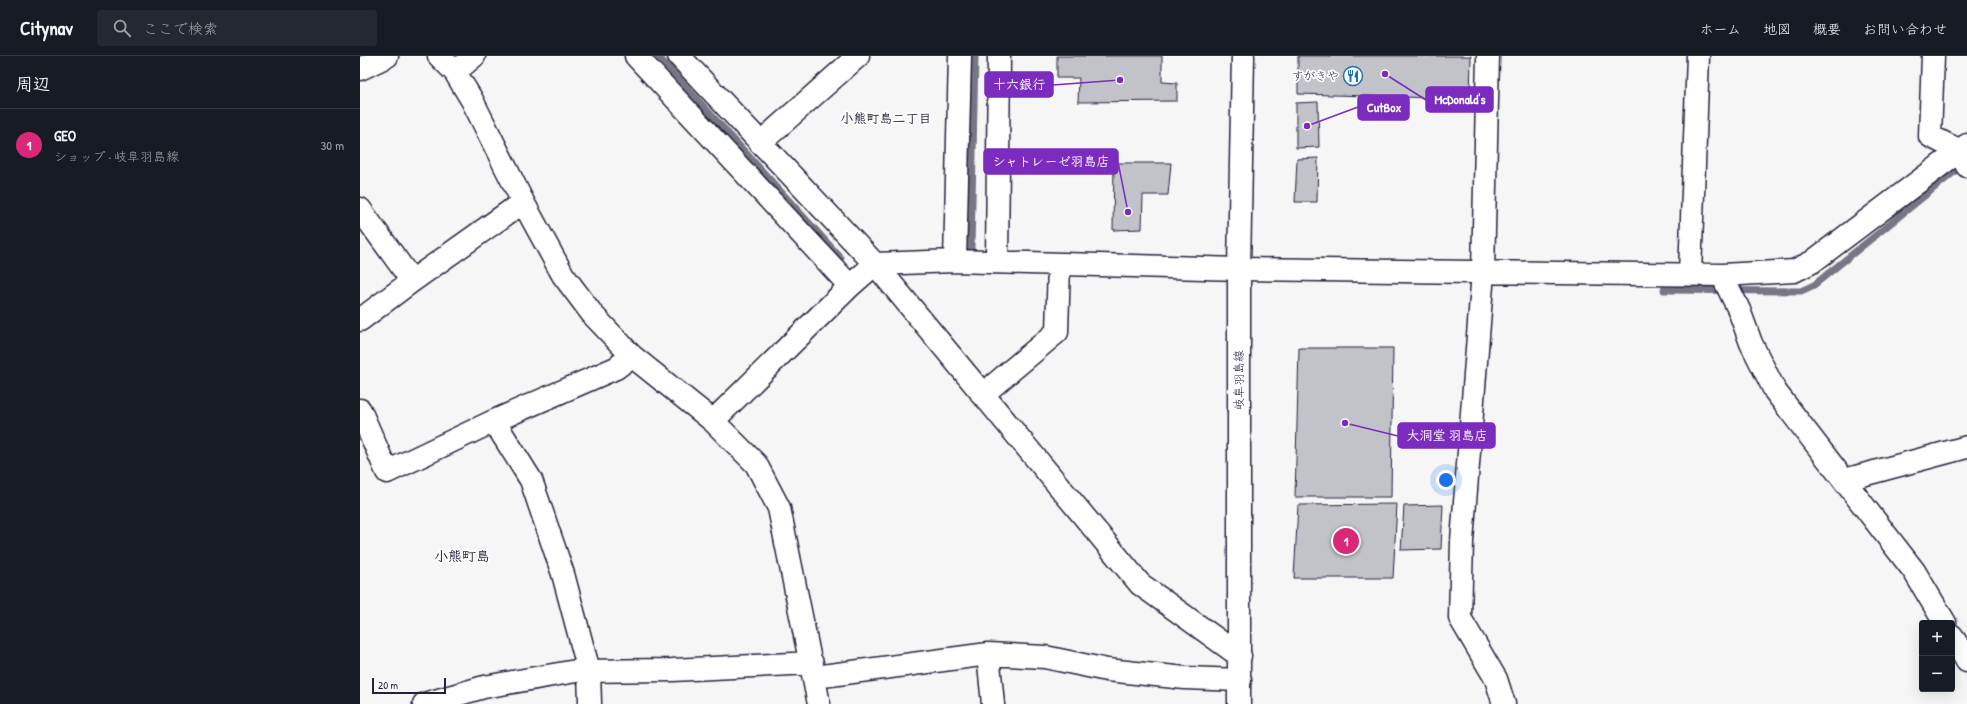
<!DOCTYPE html>
<html lang="ja">
<head>
<meta charset="utf-8">
<style>
  :root { --surface:#171b24; --page:#242831; --text:#f1f3f6; --muted:#9ea1a6; --line:#363941; --accent:#db2777 }
  body { margin:0; font-family:"Patrick Hand","Klee One",sans-serif; background:var(--page); color:var(--text) }
  .controls { position:absolute; right:12px; bottom:12px; display:grid; overflow:hidden; border-radius:4px; box-shadow:0 4px 16px #0002 }
  .controls button { width:36px; height:36px; display:grid; place-items:center; padding:0; border:0; border-bottom:1px solid var(--line); background:var(--surface); color:var(--text); font:20px sans-serif }
  .scale { position:absolute; left:12px; bottom:10px; width:74px; box-sizing:border-box; padding-left:4px; border:2px solid #22223b; border-top:0; font-size:11px; line-height:14px; white-space:nowrap; color:#22223b; -webkit-text-stroke:3px #fff; paint-order:stroke }
  .you { position:absolute; left:1086px; top:424px; width:14px; height:14px; margin:-10px; border:3px solid #fff; border-radius:50%; background:#1a73e8; box-shadow:0 0 0 6px #1a73e833 }
  .badge { display:grid; place-items:center; width:26px; height:26px; border-radius:50%; background:var(--accent); color:#fff; font-size:13px; font-weight:700 }
  .pin { position:absolute; translate:-50% -50%; border:2px solid #fff; box-shadow:0 1px 4px #0006 }
  .list { margin:0; padding:0; list-style:none }
  h2 { display:flex; justify-content:space-between; align-items:center; height:52px; margin:0; padding:0 16px; font-size:17px }
  h2 small { font-size:13px; font-weight:400; color:var(--muted) }
  .list li { display:grid; grid-template-columns:26px 1fr auto; gap:12px; align-items:center; box-sizing:border-box; height:72px; padding:0 16px; border-top:1px solid var(--line) }
  .list b { display:block; font-size:15px; white-space:nowrap }
  .list p { margin:0; font-size:13px; white-space:nowrap; color:var(--muted) }
  .list em { font-size:13px; font-style:normal; color:var(--muted) }
  .icon { flex:none; width:22px; height:22px; fill:none; stroke:currentColor; stroke-width:2; stroke-linecap:round; stroke-linejoin:round }
  .map { position:relative; flex:none; width:1607px; height:648px; overflow:hidden }
  header { display:flex; align-items:center; gap:24px; box-sizing:border-box; height:56px; padding:0 20px; background:var(--surface); border-bottom:1px solid var(--line) }
  header strong { font-size:19px }
  nav { display:flex; gap:22px; margin-inline-start:auto; font-size:14px }
  .search { width:280px; height:36px; background:var(--page); display:flex; align-items:center; gap:10px; box-sizing:border-box; padding:0 14px; border-radius:4px; color:var(--muted); font-size:15px }
  main { display:flex }
  aside { flex:1; background:var(--surface) }
  .map>svg:first-child { display:block }
</style>
</head>
<body>
<header>
<strong>Citynav</strong>
<div class="search"><svg class="icon" aria-label="search" viewBox="0 0 24 24"><circle cx="10" cy="10" r="6"/><path d="M15 15l6 6"/></svg>ここで検索</div>
<nav><a>ホーム</a><a>地図</a><a>概要</a><a>お問い合わせ</a></nav>
</header>
<main>
<aside>
<h2>周辺<small></small></h2>
<ul class="list">
<li><span class="badge">1</span><div><b>GEO</b><p>ショップ · 岐阜羽島線</p></div><em>30 m</em></li>
</ul>
</aside>
<div class="map">
<svg width="1607" height="648" viewBox="0 0 1607 648">
  <rect width="100%" height="100%" fill="#f6f6f7"/>
  <filter id="ink" filterUnits="userSpaceOnUse"><feTurbulence type="fractalNoise" baseFrequency=".025" numOctaves="2"/><feDisplacementMap in="SourceGraphic" scale="8" xChannelSelector="R" yChannelSelector="G"/><feConvolveMatrix kernelMatrix="1 2 1 2 8 2 1 2 1" color-interpolation-filters="sRGB"/></filter>
  <g filter="url(#ink)">
    <g fill="none" stroke-linecap="round" stroke-linejoin="round">
      <path stroke="#767685" stroke-width="7" d="M298,0L481,202
        M611,195L615,0
        M1304,234L1441,235L1454,229L1604,108"/>
    </g>
    <path fill="#c2c2c9" stroke="#22223b" d="M697,0H802V26L817,27V45L718,46L719,22H697Z
      M938,0H1111L1110,43L938,38Z
      M958,46L959,91L936,92V47Z
      M958,102L957,146H935L937,103Z
      M754,107H811L808,139H783L782,173L753,174Z
      M939,292H1033L1031,441H935Z
      M1037,448L1033,522H934L938,449Z
      M1083,449L1081,493L1041,494L1044,450Z"/>
    <g fill="none" stroke-linecap="round" stroke-linejoin="round">
      <g stroke="#22223b" stroke-width="25">
        <path id="minor" d="M79,0L95,16L112,44L163,146L203,219L233,259L272,300L353,365L396,408L419,452L459,648
          M276,0L490,230
          M319,0L515,208L780,528L880,600
          M1128,0L1123,216L1102,485L1100,562L1136,623L1144,648
          M1573,0L1570,80L1600,95L1607,110
          M0,13L27,0
          M95,16L114,0
          M400,87L498,0
          M0,153L52,225
          M595,205L600,0
          M637,206L639,0
          M1330,218L1338,0
          M1362,219L1379,254L1391,287L1415,335L1554,515L1585,567
          M0,264L52,225L163,146
          M622,339L697,276L699,208
          M0,354L27,416L134,365L256,312L272,300
          M134,365L171,424L203,518L229,615L230,648
          M353,365L490,230L515,208L595,205L879,213L1362,219L1434,215L1452,206L1607,89
          M1484,424L1607,391
          M1592,580L1607,605
          M628,598L633,648
          M455,621L628,598L685,601L747,614L825,622L880,624
          M64,648L124,631L216,615L312,614L452,607"/>
      </g>
      <g stroke="#22223b" stroke-width="25">
        <path id="major" d="M879,648V213L883,0"/>
      </g>
      <use href="#minor" stroke="#fff" stroke-width="22"/>
      <use href="#major" stroke="#fff" stroke-width="22"/>
    </g>
  </g>
  <defs>
    <g id="restaurant-ring" transform="scale(1)"><circle r="9.5" fill="#fff" stroke="#1f6fb2" stroke-width="1.5"/><path d="M-5-6h1v4h1v-4h1v4h1v-4h1v5L-1.5 .5V6h-2V.5L-5-1ZM5-6V6H3V1.5H1.5Q1.5-4 5-6Z" fill="#1f6fb2"/></g>
  </defs>
  <g fill-rule="evenodd">
    <use href="#restaurant-ring" x="993" y="20"/>
  </g>
  <g text-anchor="middle" stroke-width="3.5" stroke-linejoin="round" paint-order="stroke">
    <g font-size="12" fill="#22223b" stroke="#fff" text-anchor="end">
      <text x="979" y="24">すがきや</text>
    </g>
    <g font-size="12" fill="#22223b" stroke="#fff">
      <text transform="translate(879 324) rotate(-90)" y="4">岐阜羽島線</text>
    </g>
    <g font-size="13" font-weight="bold" fill="#22223b" stroke="#fff">
      <text x="526" y="67">小熊町島二丁目</text>
    </g>
    <g font-size="14" font-weight="bold" fill="#22223b" stroke="#fff">
      <text x="102" y="505">小熊町島</text>
    </g>
  </g>
  <path fill="none" stroke="#7b2cbf" stroke-width="1.5" d="M760 24L693 29M1025 18L1066 44M947 70L998 51M768 156L758 106M985 367L1038 380"/>
  <g fill="#7b2cbf" stroke="#fff" stroke-width="1.5">
    <circle cx="760" cy="24" r="4"/>
    <circle cx="1025" cy="18" r="4"/>
    <circle cx="947" cy="70" r="4"/>
    <circle cx="768" cy="156" r="4"/>
    <circle cx="985" cy="367" r="4"/>
  </g>
  <g fill="#7b2cbf" stroke="#7b2cbf" stroke-width="1.5">
    <rect x="625" y="16" width="68" height="25" rx="4"/>
    <rect x="1066" y="31" width="67" height="25" rx="4"/>
    <rect x="998" y="39" width="51" height="25" rx="4"/>
    <rect x="624" y="93" width="134" height="25" rx="4"/>
    <rect x="1038" y="367" width="97" height="25" rx="4"/>
  </g>
  <g font-size="13" text-anchor="middle" font-weight="bold" fill="#fff">
    <text x="659" y="33">十六銀行</text>
    <text x="1100" y="48">McDonald's</text>
    <text x="1024" y="56">CutBox</text>
    <text x="691" y="110">シャトレーゼ羽島店</text>
    <text x="1087" y="384">大洞堂 羽島店</text>
  </g>
</svg>
<div class="controls">
<button>+</button>
<button>−</button>
</div>
<div class="scale">20 m</div>
<div class="you"></div>
<div class="pin badge" style="left:986px;top:485px">1</div>
</div>
</main>
</body>
</html>
